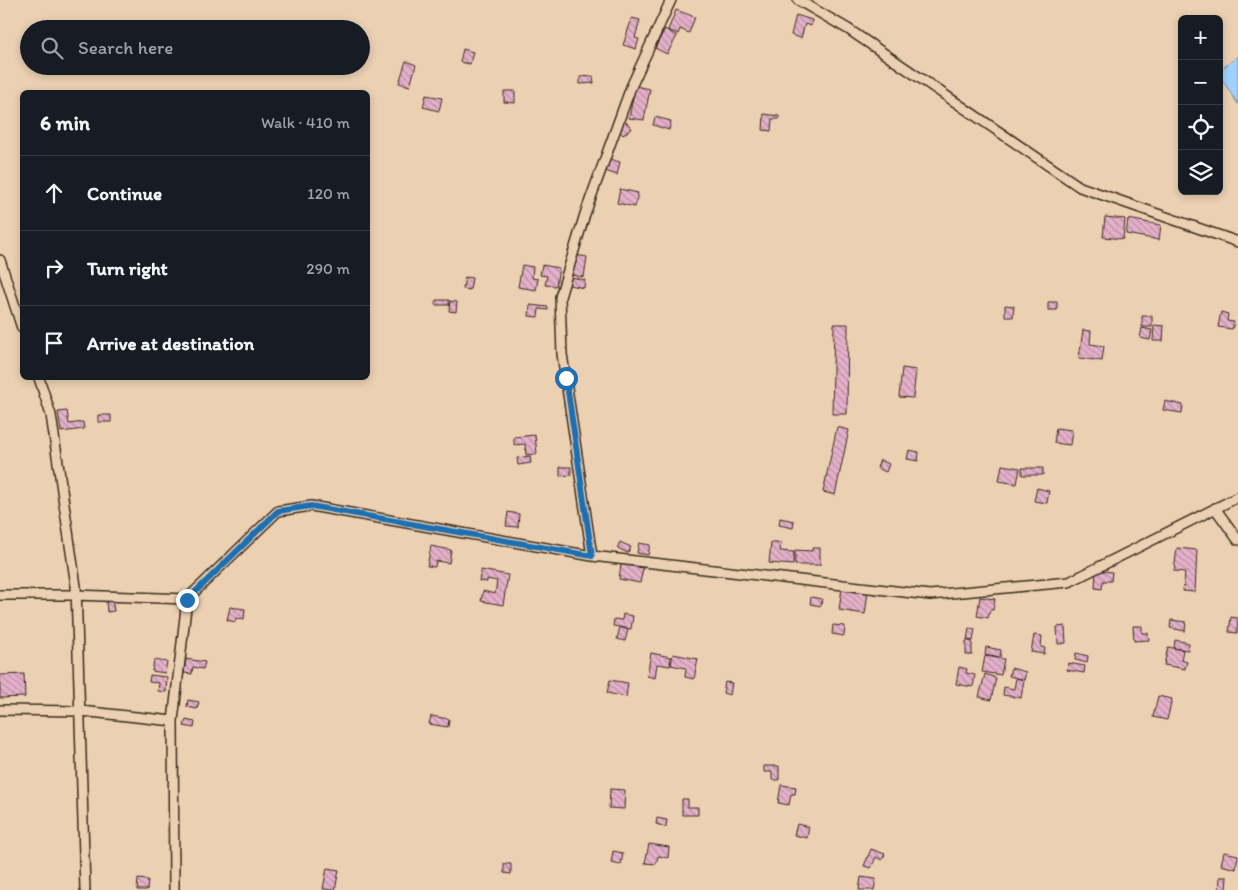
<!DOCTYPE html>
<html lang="en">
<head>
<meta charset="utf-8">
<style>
  :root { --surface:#171b24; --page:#242831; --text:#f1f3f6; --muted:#9ea1a6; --line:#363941 }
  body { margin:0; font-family:Itim,sans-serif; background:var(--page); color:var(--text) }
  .controls { position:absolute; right:15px; top:15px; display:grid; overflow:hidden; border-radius:8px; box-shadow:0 2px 8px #0003 }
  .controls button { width:45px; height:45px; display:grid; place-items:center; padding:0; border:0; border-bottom:1px solid var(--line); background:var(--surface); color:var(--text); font:25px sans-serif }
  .stop { position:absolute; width:15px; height:15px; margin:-11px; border:4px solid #1f6fb2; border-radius:50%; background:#fff }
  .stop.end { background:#1f6fb2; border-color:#fff; box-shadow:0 1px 5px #0008 }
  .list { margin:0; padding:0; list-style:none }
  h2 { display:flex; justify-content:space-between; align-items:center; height:65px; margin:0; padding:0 20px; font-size:21px }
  h2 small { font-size:16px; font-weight:400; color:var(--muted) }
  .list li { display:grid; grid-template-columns:32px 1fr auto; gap:15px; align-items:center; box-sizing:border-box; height:75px; padding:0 20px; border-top:1px solid var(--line) }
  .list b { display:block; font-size:19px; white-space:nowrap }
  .list em { font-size:16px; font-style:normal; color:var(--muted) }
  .icon { flex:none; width:28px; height:28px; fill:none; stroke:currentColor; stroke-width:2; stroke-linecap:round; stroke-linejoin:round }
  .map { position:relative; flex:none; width:1238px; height:890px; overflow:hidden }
  .search { position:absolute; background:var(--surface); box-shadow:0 2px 8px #0003; left:20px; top:20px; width:350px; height:55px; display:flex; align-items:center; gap:12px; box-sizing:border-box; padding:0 18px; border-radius:28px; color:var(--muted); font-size:19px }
  .panel { position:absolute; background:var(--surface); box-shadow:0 2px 8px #0003; left:20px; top:90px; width:350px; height:290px; border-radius:8px }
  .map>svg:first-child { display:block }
</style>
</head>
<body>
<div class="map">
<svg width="1238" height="890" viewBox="0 0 1238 890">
  <defs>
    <pattern id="building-back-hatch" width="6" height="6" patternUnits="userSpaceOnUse" patternTransform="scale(1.25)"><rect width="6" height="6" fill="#e4b0ca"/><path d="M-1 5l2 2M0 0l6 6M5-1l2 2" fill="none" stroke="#ba8fa3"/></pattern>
  </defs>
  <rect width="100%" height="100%" fill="#ebd0b2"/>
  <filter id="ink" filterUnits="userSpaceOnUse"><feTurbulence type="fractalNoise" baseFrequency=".02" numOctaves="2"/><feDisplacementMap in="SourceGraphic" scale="10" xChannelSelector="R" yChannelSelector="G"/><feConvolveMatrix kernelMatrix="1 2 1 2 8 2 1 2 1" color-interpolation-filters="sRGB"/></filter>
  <g filter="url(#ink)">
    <path fill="#9fd2fd" stroke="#778fa4" d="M1238,56V104L1219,75V71Z"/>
    <path fill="url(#building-back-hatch)" stroke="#3b2a1e" d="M676,10L695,17L689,33L680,29L678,34L668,30Z
      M796,15L812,20L811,26L805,24L801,38L791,35Z
      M632,18L640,20L635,38L639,39L636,49L623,45Z
      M665,29L677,36L667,54L655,48Z
      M463,49L473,52L470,64L460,62Z
      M406,61L416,65L410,86L399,83Z
      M593,76L594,83L580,84V77Z
      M635,86L650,89L644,120L629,118Z
      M504,91H515V103L504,102Z
      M426,95L442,98L439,111L423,107Z
      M764,114L779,116V119H772L771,131L763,130Z
      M655,117L671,121L669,130L653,125Z
      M625,121L632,128L623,135L617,128Z
      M609,159L620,162L617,175L605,171Z
      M620,189L638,193L635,207L617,203Z
      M1105,217L1125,219L1123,239L1103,237Z
      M1128,219L1161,225L1159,240L1126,234Z
      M575,255L587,257L584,277L571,275Z
      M522,265L533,267L532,278L538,279L536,290L518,287Z
      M542,265L559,268L556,286L545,285L547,276L540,275Z
      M465,277L472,278L470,290L463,289Z
      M571,277L585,280L584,288L569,285Z
      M436,300H449V305H436Z
      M450,301L457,302L456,312L449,311Z
      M1048,302H1057V310H1048Z
      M530,305L548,307V310L539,309L538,317L529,316Z
      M1005,305L1014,306L1013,317H1005Z
      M1221,312L1228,314L1227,321L1234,322L1232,329L1218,327Z
      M1142,316H1152V327H1142Z
      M834,324H848L847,414H832Z
      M1154,325L1164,326L1163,341H1153Z
      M1142,328L1152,330L1150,340L1140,338Z
      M1083,330L1091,331L1090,344L1104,346L1102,361L1079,358Z
      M902,368L916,370L913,398L899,397Z
      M1165,401L1183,405L1182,413L1163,410Z
      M67,411L69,424L83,422L84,429L61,432L58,412Z
      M98,415H111V422H98Z
      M837,427L849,430L835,495L823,492Z
      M1056,428L1072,430L1070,445L1054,443Z
      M535,435L537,454L526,455L525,444L514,445V437Z
      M909,450L919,452L918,461L907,459Z
      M530,456L531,463L518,465L517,458Z
      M880,460L889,464L886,472L877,468Z
      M1002,465L1020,468L1017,484L999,481Z
      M560,467H571V475L560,476Z
      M1022,468H1043V475H1022Z
      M1037,488L1049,491L1047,503L1034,501Z
      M508,512L519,514L518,527L506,526Z
      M780,518L794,521L793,528L779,525Z
      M620,542L631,547L628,553L617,548Z
      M639,543L650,545L648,555L637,553Z
      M771,543H781L780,551L794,552L793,565L769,563Z
      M431,546L451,550L449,563L436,561L435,567L427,566Z
      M812,548H820V565H795V550L812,551Z
      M1177,548L1197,550L1195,592L1183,591L1185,572L1174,571Z
      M621,564L643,568L640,583L619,579Z
      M481,570L508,575L503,605L481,601L483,591L495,594L497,581L487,579V582L479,581Z
      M1096,570L1112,572L1111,581H1103L1102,589L1095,588Z
      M842,588L868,592L865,614L839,610Z
      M811,597L822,599L821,606L810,604Z
      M980,597L995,599L993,610H990L988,618L977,616Z
      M112,599L114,611L107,612L106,600Z
      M230,607L245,609L244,619L236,618L235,622L227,620Z
      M623,614L633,616L631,629L613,626L614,619L622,620Z
      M1231,617L1238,618L1237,633L1229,632Z
      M1171,620L1186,622L1185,631L1170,628Z
      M833,625L845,626L844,636L832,634Z
      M1065,626L1066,643L1058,644L1057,627Z
      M1133,626H1142V633H1148L1149,640L1134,641Z
      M620,627L628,630L625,641L617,639Z
      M969,628L975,629L973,641L967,640Z
      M1034,635L1042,636L1041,647L1045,648L1044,654L1031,652Z
      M1175,640L1189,643L1188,650L1174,648Z
      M966,641H972V655H966Z
      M986,647L1001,650L1000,658L985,655Z
      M1168,647L1183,650L1181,660L1187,662L1185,669L1164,665Z
      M651,653L671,657L670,666L657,664L655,678L647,676Z
      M1076,653L1088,656L1087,663L1075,660Z
      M673,654L698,659L694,679L685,677L686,668L671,665Z
      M985,656L1004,659L1001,675L982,672Z
      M186,659L205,662L203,669L193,667L192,674L184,673Z
      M154,660L167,662L165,673L152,671Z
      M1068,663L1085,666L1084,673L1067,670Z
      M959,667L967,669L966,673L975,675L973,687L956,684Z
      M1011,668L1026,672L1024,680L1009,676Z
      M24,674L25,697L0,698V675Z
      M985,674L996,678L991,700L979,697Z
      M150,675L167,677L166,692L158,691L159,683L149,682Z
      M1016,678L1024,680L1021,698L1003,695L1004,687L1014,689Z
      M610,680L628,683L626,697L607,693Z
      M725,682L732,683L730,695L723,693Z
      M1158,696L1172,699L1167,720L1153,717Z
      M188,700L199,702L197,709L187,707Z
      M431,716L449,719L448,727L429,724Z
      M186,720L195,722L194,728L184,726Z
      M764,766H779V780H772V772H764Z
      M781,785L796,787L795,794H791L789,805L778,803Z
      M610,789L625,790L624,809L609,808Z
      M682,799H688V807H698V815H682Z
      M657,818L667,820L666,827L656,824Z
      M797,824L809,827L807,838L794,835Z
      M649,844L669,847L668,858L658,856L656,864L645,863Z
      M871,849L885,854L882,860L876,857L871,868L864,866Z
      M613,851L623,853L621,865L611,863Z
      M1224,852L1238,855L1236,869L1221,865Z
      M504,864H511V874L504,873Z
      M327,868L339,870L335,890L323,889Z
      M861,877L876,879L874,890H859Z
      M1220,877H1227L1226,890H1219Z
      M138,879L148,880L147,890H137Z"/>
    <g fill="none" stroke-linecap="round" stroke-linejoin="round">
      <g stroke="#3b2a1e" stroke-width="12">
        <path id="minor" d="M798,0L848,29L1080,187L1238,242
          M0,260L22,328
          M39,378L51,415L76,586L85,890
          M1215,508L1238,540
          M592,556L562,354L560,297L585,214L631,87L671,0
          M0,595H75L187,599
          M0,710L81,711L173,721L187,599L278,511L311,506L592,556L930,595L1069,582L1238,497
          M173,721L174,890"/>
      </g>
      <use href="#minor" stroke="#ebd0b2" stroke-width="9"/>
    </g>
  </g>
  <g fill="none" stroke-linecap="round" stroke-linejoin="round" filter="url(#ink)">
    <path stroke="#1f6fb2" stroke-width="6" d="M187,600L278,511L311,506L592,556L566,378"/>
  </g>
</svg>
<div class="controls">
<button>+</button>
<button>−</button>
<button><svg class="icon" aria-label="locate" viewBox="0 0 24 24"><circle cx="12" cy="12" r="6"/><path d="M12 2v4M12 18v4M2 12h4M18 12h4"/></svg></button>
<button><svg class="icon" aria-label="layers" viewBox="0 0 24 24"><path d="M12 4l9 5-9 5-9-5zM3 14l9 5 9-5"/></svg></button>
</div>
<div class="stop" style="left:566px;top:378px"></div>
<div class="stop end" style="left:187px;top:600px"></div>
<div class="search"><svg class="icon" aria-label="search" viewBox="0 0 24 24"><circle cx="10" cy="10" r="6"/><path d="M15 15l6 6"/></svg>Search here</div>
<section class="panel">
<h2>6 min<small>Walk · 410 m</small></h2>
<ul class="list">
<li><svg class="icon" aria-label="ahead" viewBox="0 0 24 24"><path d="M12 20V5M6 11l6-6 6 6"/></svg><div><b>Continue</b></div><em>120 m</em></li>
<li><svg class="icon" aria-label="right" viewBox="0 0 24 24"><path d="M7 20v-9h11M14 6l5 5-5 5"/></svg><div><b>Turn right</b></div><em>290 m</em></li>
<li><svg class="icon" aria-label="arrive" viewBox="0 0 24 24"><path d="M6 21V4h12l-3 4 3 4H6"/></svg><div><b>Arrive at destination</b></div></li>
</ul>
</section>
</div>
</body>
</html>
